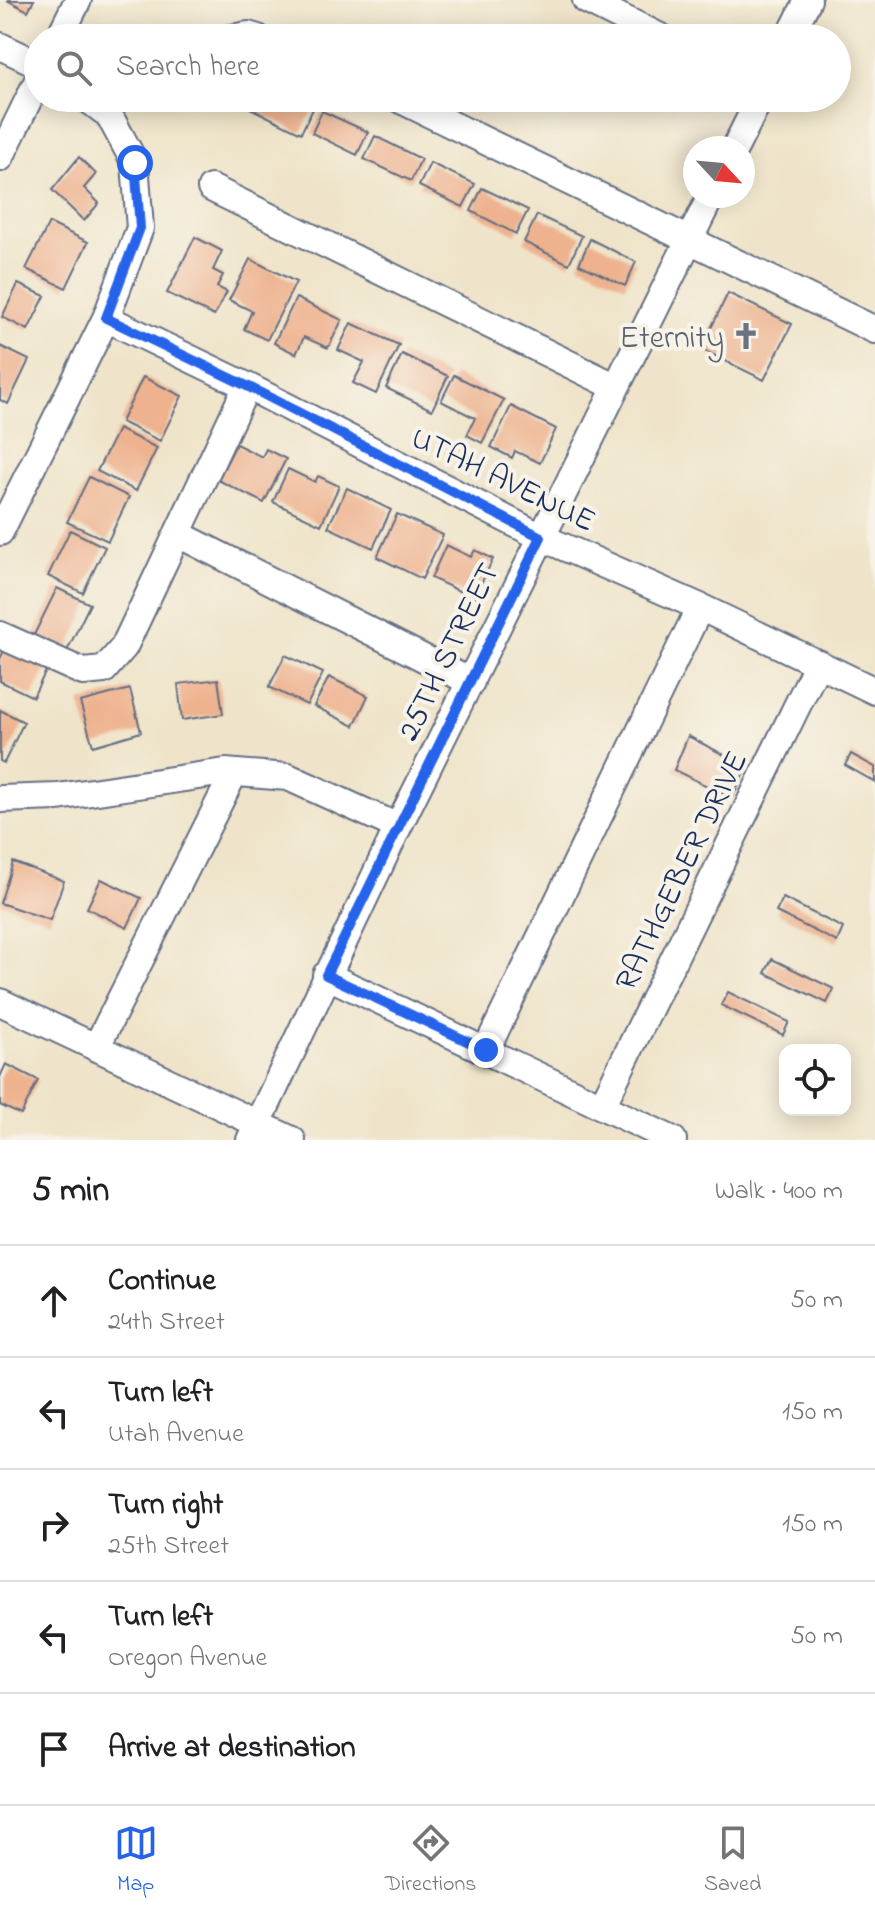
<!DOCTYPE html>
<html lang="en">
<head>
<meta charset="utf-8">
<style>
  :root { --surface:#fff; --page:#f6f6f6; --text:#202124; --muted:#757577; --line:#e0e0e0; --accent:#2563eb }
  body { margin:0; font-family:"Indie Flower",sans-serif; background:var(--page); color:var(--text) }
  .controls { position:absolute; right:24px; bottom:24px; display:grid; overflow:hidden; border-radius:16px; box-shadow:0 4px 20px #0003 }
  .controls button { width:72px; height:72px; display:grid; place-items:center; padding:0; border:0; border-bottom:2px solid var(--line); background:var(--surface); color:var(--text); font:40px sans-serif }
  .compass { position:absolute; left:683px; top:136px; width:72px; height:72px; border-radius:50%; background:var(--surface); box-shadow:0 4px 20px #0003; rotate:116deg }
  .stop { position:absolute; width:24px; height:24px; margin:-18px; border:6px solid #2563eb; border-radius:50%; background:#fff }
  .stop.end { background:#2563eb; border-color:#fff; box-shadow:0 2px 8px #0008 }
  .list { margin:0; padding:0; list-style:none }
  h2 { display:flex; justify-content:space-between; align-items:center; height:104px; margin:0; padding:0 32px; font-size:34px }
  h2 small { font-size:26px; font-weight:400; color:var(--muted) }
  .list li { display:grid; grid-template-columns:52px 1fr auto; gap:24px; align-items:center; box-sizing:border-box; height:112px; padding:0 32px; border-top:2px solid var(--line) }
  .list b { display:block; font-size:30px; white-space:nowrap }
  .list p { margin:0; font-size:26px; white-space:nowrap; color:var(--muted) }
  .list em { font-size:26px; font-style:normal; color:var(--muted) }
  .icon { flex:none; width:44px; height:44px; fill:none; stroke:currentColor; stroke-width:2; stroke-linecap:round; stroke-linejoin:round }
  .map { position:relative; flex:none; width:875px; height:1140px; overflow:hidden }
  .search { position:absolute; background:var(--surface); box-shadow:0 4px 20px #0003; left:24px; right:24px; top:24px; height:88px; display:flex; align-items:center; gap:20px; box-sizing:border-box; padding:0 28px; border-radius:44px; color:var(--muted); font-size:30px }
  .sheet { height:664px; background:var(--surface) }
  nav { display:flex; justify-content:space-around; align-items:center; box-sizing:border-box; height:112px; border-top:2px solid var(--line); background:var(--surface); font-size:22px; color:var(--muted) }
  nav a { display:grid; justify-items:center; gap:4px }
  nav .on { color:var(--accent) }
  .map>svg:first-child { display:block }
</style>
</head>
<body>
<div class="map">
<svg width="875" height="1140" viewBox="0 0 875 1140">
  <rect width="100%" height="100%" fill="#f7f3e8"/>
  <filter id="ink" filterUnits="userSpaceOnUse"><feTurbulence type="fractalNoise" baseFrequency=".0125" numOctaves="2"/><feDisplacementMap in="SourceGraphic" scale="16" xChannelSelector="R" yChannelSelector="G"/><feConvolveMatrix kernelMatrix="1 2 1 2 8 2 1 2 1" color-interpolation-filters="sRGB"/></filter>
  <filter id="wash" filterUnits="userSpaceOnUse"><feTurbulence type="fractalNoise" baseFrequency=".006" numOctaves="4" result="noise"/><feDisplacementMap in="SourceGraphic" scale="32" xChannelSelector="R" yChannelSelector="G"/><feGaussianBlur stdDeviation="1.8" result="paint"/><feColorMatrix in="noise" values="0 0 0 0 0 0 0 0 0 0 0 0 0 0 0 0 0 1.4 0 .05"/><feComposite in="paint" operator="in"/></filter>
  <g filter="url(#wash)">
    <rect width="100%" height="100%" fill="#efe4c9"/>
    <g id="blocks">
      <path fill="#eeb28f" d="M7,0H34L28,11Z
        M252,98H295L314,107L301,133L248,107Z
        M322,111L368,132L357,155L312,133Z
        M375,136L421,159L411,181L364,159Z
        M79,157L96,174L84,188L99,203L84,221L52,190Z
        M430,163L475,184L463,207L419,186Z
        M482,188L528,210L516,234L471,211Z
        M537,215L582,236L569,264L524,242Z
        M49,223L88,242L66,288L26,269Z
        M195,237L222,251L213,270L223,275L217,287L227,292L214,316L167,293Z
        M590,239L636,262L625,286L579,264Z
        M250,259L296,282L267,340L244,329L252,311L229,300Z
        M18,284L45,296L28,330L2,317Z
        M728,293L792,324L764,380L701,349Z
        M296,298L342,320L328,348L304,337L296,354L274,343Z
        M351,323L399,345L376,394L353,383L364,362L338,350Z
        M0,346L29,360L8,404L0,400Z
        M402,354L448,376L432,410L386,388Z
        M454,375L504,400L482,443L467,435L475,418L441,401Z
        M143,377L182,396L160,441L121,422Z
        M511,406L556,429L540,463L515,451L512,458L491,447Z
        M118,429L157,448L136,491L97,471Z
        M236,444L262,457L266,449L286,459L264,503L218,480Z
        M288,469L315,482L318,476L339,486L321,525L273,502Z
        M89,477L129,497L108,541L67,522Z
        M347,488L391,510L373,548L328,527Z
        M397,514L443,535L422,579L377,557Z
        M70,530L105,547L83,593L48,576Z
        M446,545L471,557L475,550L493,559L474,598L431,578Z
        M57,588L90,604L67,651L34,635Z
        M7,644L49,665L33,697L0,681V659Z
        M285,655L323,673L307,705L269,687Z
        M329,677L368,696L354,726L314,706Z
        M218,679L223,714L182,720L178,684Z
        M130,689L141,732L93,746L80,702Z
        M0,710L24,722L4,763L0,761Z
        M688,736L747,767L732,798L674,770Z
        M851,754L875,767V782L845,765Z
        M13,862L64,881L50,920L0,903Z
        M101,879L141,898L127,928L87,908Z
        M783,898L843,928L837,942L776,912Z
        M772,959L834,989L827,1003L765,973Z
        M728,992L789,1022L783,1035L721,1005Z
        M6,1064L38,1080L21,1115L0,1105V1077Z"/>
    </g>
  </g>
  <g filter="url(#ink)">
    <use href="#blocks" fill-opacity="0" stroke="#656e83" stroke-width="2"/>
    <g fill="none" stroke-linecap="round" stroke-linejoin="round">
      <g stroke="#656e83" stroke-width="30">
        <path id="minor" d="M586,0L662,38
          M59,38L78,0
          M231,38L248,35L258,38
          M789,38L808,0
          M0,46L38,64
          M397,98L875,330
          M735,148L760,98
          M0,158L38,80
          M211,188L616,387
          M106,318L247,386L541,537L700,607L875,691
          M0,532L106,318L140,228L135,163L109,115L86,98
          M178,534L471,682
          M0,635L83,672L104,670L124,647L247,386
          M0,799L58,797L225,772L288,777L398,827
          M326,975L673,1140
          M0,1002L292,1140
          M96,1048L234,773
          M486,1050L700,607
          M602,1106L818,663
          M250,1140L398,827L711,196"/>
      </g>
      <use href="#minor" stroke="#fff" stroke-width="26"/>
    </g>
  </g>
  <g fill="none" stroke-linecap="round" stroke-linejoin="round" filter="url(#ink)">
    <path stroke="#2563eb" stroke-width="10" d="M135,163L140,228L106,318L247,386L541,537L326,975L486,1050"/>
  </g>
  <defs>
    <g id="church-bare" transform="scale(2.16)"><path d="M-1.2-6h2.4v3.5h3.3v2.4h-3.3V6h-2.4V-.1h-3.3v-2.4h3.3Z" fill="#6b7280" stroke="#f7f3e8" stroke-width="2.5" paint-order="stroke"/></g>
  </defs>
  <g fill-rule="evenodd">
    <use href="#church-bare" x="746" y="336"/>
  </g>
  <g text-anchor="middle" stroke-width="8" stroke-linejoin="round" paint-order="stroke">
    <g font-size="32" fill="#5b616d" stroke="#f7f3e8" text-anchor="end">
      <text x="724" y="347">Eternity</text>
    </g>
    <g font-size="32" fill="#1b2f5e" stroke="#f7f3e8">
      <text transform="translate(504 478) rotate(26)" y="11">UTAH AVENUE</text>
      <text transform="translate(447 651) rotate(-64)" y="11">25TH STREET</text>
      <text transform="translate(680 870) rotate(-64)" y="11">RATHGEBER DRIVE</text>
    </g>
  </g>
</svg>
<div class="controls">
<button><svg class="icon" aria-label="locate" viewBox="0 0 24 24"><circle cx="12" cy="12" r="6"/><path d="M12 2v4M12 18v4M2 12h4M18 12h4"/></svg></button>
</div>
<svg class="compass" viewBox="-18 -18 36 36"><path d="M0-13l5 13h-10z" fill="#e53935"/><path d="M0 13l5-13h-10z" fill="#757577"/></svg>
<div class="stop" style="left:135px;top:163px"></div>
<div class="stop end" style="left:486px;top:1050px"></div>
<div class="search"><svg class="icon" aria-label="search" viewBox="0 0 24 24"><circle cx="10" cy="10" r="6"/><path d="M15 15l6 6"/></svg>Search here</div>
</div>
<section class="sheet">
<h2>5 min<small>Walk · 400 m</small></h2>
<ul class="list">
<li><svg class="icon" aria-label="ahead" viewBox="0 0 24 24"><path d="M12 20V5M6 11l6-6 6 6"/></svg><div><b>Continue</b><p>24th Street</p></div><em>50 m</em></li>
<li><svg class="icon" aria-label="left" viewBox="0 0 24 24"><path d="M17 20v-9H6M10 6l-5 5 5 5"/></svg><div><b>Turn left</b><p>Utah Avenue</p></div><em>150 m</em></li>
<li><svg class="icon" aria-label="right" viewBox="0 0 24 24"><path d="M7 20v-9h11M14 6l5 5-5 5"/></svg><div><b>Turn right</b><p>25th Street</p></div><em>150 m</em></li>
<li><svg class="icon" aria-label="left" viewBox="0 0 24 24"><path d="M17 20v-9H6M10 6l-5 5 5 5"/></svg><div><b>Turn left</b><p>Oregon Avenue</p></div><em>50 m</em></li>
<li><svg class="icon" aria-label="arrive" viewBox="0 0 24 24"><path d="M6 21V4h12l-3 4 3 4H6"/></svg><div><b>Arrive at destination</b></div></li>
</ul>
</section>
<nav>
<a class="on"><svg class="icon" aria-label="map" viewBox="0 0 24 24"><path d="M3 6l6-2 6 2 6-2v14l-6 2-6-2-6 2zM9 4v14M15 6v14"/></svg>Map</a>
<a><svg class="icon" aria-label="directions" viewBox="0 0 24 24"><path d="M12 3l9 9-9 9-9-9zM9 14v-3h6M13 9l2 2-2 2"/></svg>Directions</a>
<a><svg class="icon" aria-label="saved" viewBox="0 0 24 24"><path d="M7 4h10v16l-5-4-5 4z"/></svg>Saved</a>
</nav>
</body>
</html>
